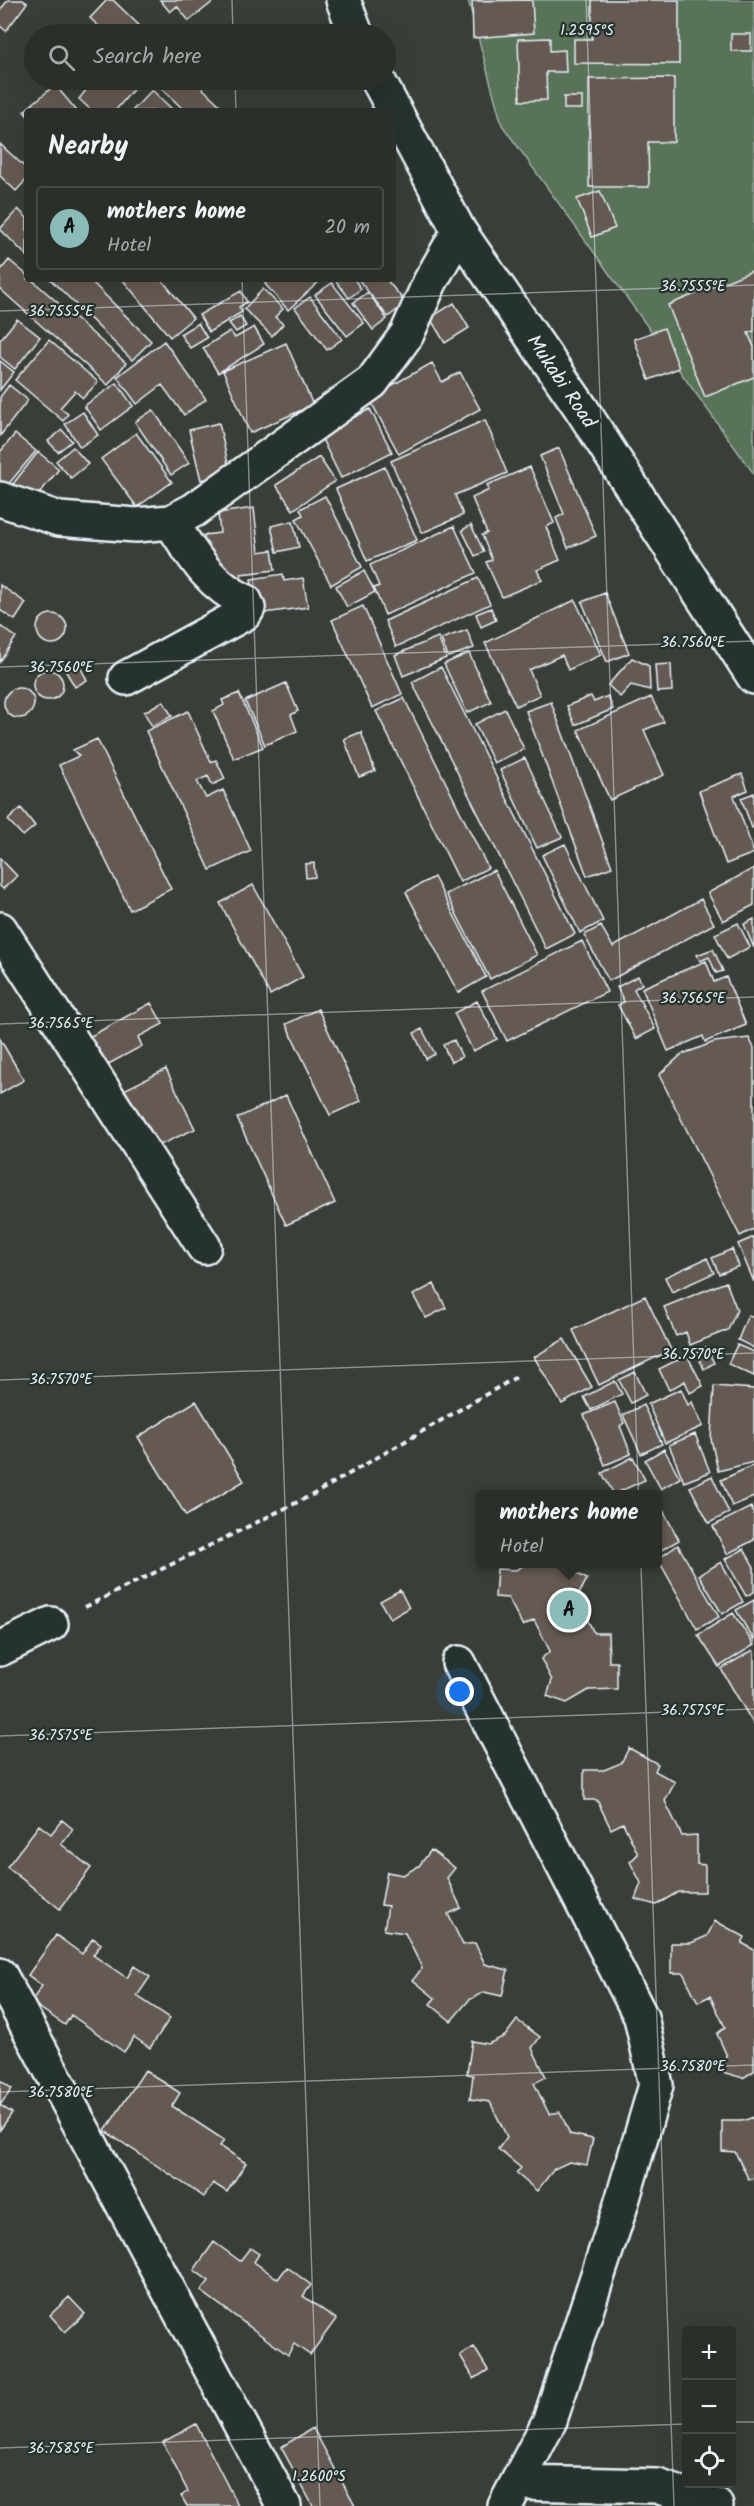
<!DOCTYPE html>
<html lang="en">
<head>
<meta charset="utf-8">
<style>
  :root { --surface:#2b2f2a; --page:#373b36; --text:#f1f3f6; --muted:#a6a9a8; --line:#474a47; --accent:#8bbbb9 }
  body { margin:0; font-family:Kalam,sans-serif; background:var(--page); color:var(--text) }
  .controls { position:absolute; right:18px; bottom:18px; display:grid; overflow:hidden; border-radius:6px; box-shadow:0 6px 24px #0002 }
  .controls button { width:54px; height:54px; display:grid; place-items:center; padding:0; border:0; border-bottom:2px solid var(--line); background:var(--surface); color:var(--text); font:30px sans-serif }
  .you { position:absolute; left:460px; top:1692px; width:21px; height:21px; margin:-15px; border:4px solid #fff; border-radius:50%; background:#1a73e8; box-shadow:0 0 0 9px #1a73e833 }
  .badge { display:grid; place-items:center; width:39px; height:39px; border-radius:50%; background:var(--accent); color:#111; font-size:20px; font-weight:700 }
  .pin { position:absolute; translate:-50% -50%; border:3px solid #fff; box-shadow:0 2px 6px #0006 }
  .popup { position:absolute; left:476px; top:1490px; width:186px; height:78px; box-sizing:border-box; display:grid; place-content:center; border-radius:6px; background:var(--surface); filter:drop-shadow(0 2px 4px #0005); font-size:20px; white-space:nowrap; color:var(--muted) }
  .popup b { font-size:22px; color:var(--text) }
  .popup::after { content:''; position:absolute; left:50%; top:100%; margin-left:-12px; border:12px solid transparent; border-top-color:var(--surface) }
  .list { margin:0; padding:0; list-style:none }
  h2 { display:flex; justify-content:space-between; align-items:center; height:78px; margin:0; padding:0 24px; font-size:26px }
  h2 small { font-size:20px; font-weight:400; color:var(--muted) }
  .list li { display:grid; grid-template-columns:39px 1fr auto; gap:18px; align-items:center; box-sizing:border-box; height:84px; margin:0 12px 12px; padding:0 12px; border:2px solid var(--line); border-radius:6px }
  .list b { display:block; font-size:22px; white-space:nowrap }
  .list p { margin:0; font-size:20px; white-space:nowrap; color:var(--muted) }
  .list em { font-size:20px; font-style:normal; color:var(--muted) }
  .icon { flex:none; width:33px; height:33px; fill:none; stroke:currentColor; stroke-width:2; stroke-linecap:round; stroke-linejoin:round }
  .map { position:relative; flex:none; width:754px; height:2506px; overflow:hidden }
  .search { position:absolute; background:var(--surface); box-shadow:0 6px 24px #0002; left:24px; top:24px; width:372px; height:66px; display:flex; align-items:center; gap:15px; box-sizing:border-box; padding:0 21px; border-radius:33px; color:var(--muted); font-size:22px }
  .panel { position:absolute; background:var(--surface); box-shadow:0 6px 24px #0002; left:24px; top:108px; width:372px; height:174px; border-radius:6px }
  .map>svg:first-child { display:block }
</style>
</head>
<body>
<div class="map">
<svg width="754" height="2506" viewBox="0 0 754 2506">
  <rect width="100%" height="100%" fill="#393f38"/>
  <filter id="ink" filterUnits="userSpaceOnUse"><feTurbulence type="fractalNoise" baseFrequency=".0167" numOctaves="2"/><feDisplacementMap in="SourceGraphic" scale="12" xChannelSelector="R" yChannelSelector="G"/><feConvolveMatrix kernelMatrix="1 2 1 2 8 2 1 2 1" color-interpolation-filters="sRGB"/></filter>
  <g filter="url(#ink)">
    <path fill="#587359" stroke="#a0b2a8" stroke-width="1.5" d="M468,0H754V474L502,125Z"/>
    <path fill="#655a52" stroke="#e8f1f8" stroke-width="1.5" d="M8,0H23L27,3L6,31L0,26V10Z
      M107,0H113L148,34H107L90,18Z
      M160,0H215L189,21L177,6L170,12Z
      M532,0L534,33L473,38L472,1Z
      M592,0H679V64L574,63V39H592Z
      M731,34H751V51H731Z
      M550,38V51L565,50L566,72H546L547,100L520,101L518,39Z
      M674,78V142H648L649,187H589V79Z
      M94,80H129L136,86L115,111H92L79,99Z
      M153,80H194L226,111H185Z
      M55,85L77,111H27V115L24,111Z
      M152,90L174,111H132Z
      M564,97H582V109H564Z
      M0,144L27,169V179L16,191L0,176Z
      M600,191L615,228L592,237L577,199Z
      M18,209L27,218V256L0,229Z
      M9,260L27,275V279H31L126,363L108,385L0,289V271Z
      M754,270V331L748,333L754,347V377L705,397L668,305Z
      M50,279H89L151,341L132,360Z
      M122,279H161L193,318L170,337Z
      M270,279H322L288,310L265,284Z
      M354,279L361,289L349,298L335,280Z
      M358,279H386L406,303L388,317Z
      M332,283L364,323L347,336L315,295Z
      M263,289L283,309L275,317L283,324L272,336L244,309Z
      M241,291L247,302L239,307L242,312L209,332L199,315Z
      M368,292L387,319L373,330L353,303Z
      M310,297L342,339L327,350L295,308Z
      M454,303L469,328L445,343L430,318Z
      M240,316L246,326L236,332L229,323Z
      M17,319L40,337L15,369L0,357V340Z
      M198,323L207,338L190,348L180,334Z
      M254,327L264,344L218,373L203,348L230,331L235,338Z
      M664,328L679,368L649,380L634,339Z
      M49,340L98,382L83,398L75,391L60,408L68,414L63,421L15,380Z
      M164,341L206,399L184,415L162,385L137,404L117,377Z
      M286,343L313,405L250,433L223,371Z
      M0,361L14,372L0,390Z
      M432,363L442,382L460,372L480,409L399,454L369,398Z
      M117,383L133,406L101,430L84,406Z
      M9,385L28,400L0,436V397Z
      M370,409L392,452L341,478L320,435Z
      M153,410L189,463L171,475L135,422Z
      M83,412L98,435L80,447L65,424Z
      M485,420L507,473L455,495L463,515L422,533L391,461Z
      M219,423L230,473L201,480L189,430Z
      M62,430L72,441L58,452L48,441Z
      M136,433L172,482L137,507L101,459Z
      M15,434L36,451L6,487L0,482V452Z
      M73,447L88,464L71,478L56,461Z
      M559,448L596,536L568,548L556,518L564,514L540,456Z
      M38,452L59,469L34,500L9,489Z
      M319,457L335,481L293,510L276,485Z
      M385,467L417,540L367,561L336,489Z
      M530,467L554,523L546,527L560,560L537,570L542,580L502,597L486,562L492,560L482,535L487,533L472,498L489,490L487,485Z
      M325,496L362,567L331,585L296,519L303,515L300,509Z
      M254,508L259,552L272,550L275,570L241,574L242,581L232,583L230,570L208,573L204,535L220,533L218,513Z
      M293,521L299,547L277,552L271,526Z
      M471,525L484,552L475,556L462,530Z
      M454,526L476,573L385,615L374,588L379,586L370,565Z
      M364,571L375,592L347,607L336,586Z
      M283,574L284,581L303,578L308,607L257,614L251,579Z
      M478,578L490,604L396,647L385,621Z
      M0,585L26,603L15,620L0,610Z
      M605,593L629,653L607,662L582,602Z
      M575,600L601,655L568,670L562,655L529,670L540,695L516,706L485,643Z
      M363,606L402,694L372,708L332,620Z
      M491,608L496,620L481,627L476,614Z
      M37 629a15 15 0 1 1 30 0a15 15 0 1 1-30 0Z
      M0,626L16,637L0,662Z
      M467,630L474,648L448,657L441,639Z
      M438,637L446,658L403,676L395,655Z
      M469,653L491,702L467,713L444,664Z
      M632,658L649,666L650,690L631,685L620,697L608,685Z
      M78,663L87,680L75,687L65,670Z
      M671,664L672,691L657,692L655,665Z
      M441,667L575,934L546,949L412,682Z
      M33 685a15 15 0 1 1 30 0a15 15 0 1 1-30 0Z
      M286,683L298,711L291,715L297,731L265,745L245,701Z
      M4 703a15 15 0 1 1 30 0a15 15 0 1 1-30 0Z
      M239,693L263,747L234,759L213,711L224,705L222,700Z
      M591,696L594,702L608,696L613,709L575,725L567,706Z
      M651,697L664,722L644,730L664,775L610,800L578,730Z
      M404,698L488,868L460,882L376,711Z
      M163,701L172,716L152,726L144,712Z
      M551,702L612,867L587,876L526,711Z
      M505,709L524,749L494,763L475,724Z
      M188,711L211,762L216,760L225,779L212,785L208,776L197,781L206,798L223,790L251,851L210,870L146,731Z
      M361,732L375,771L359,777L344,739Z
      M97,739L171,889L130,910L59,765L79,756L73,750Z
      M525,758L562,837L537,848L500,770Z
      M742,774L748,790L734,796L754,853L726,864L699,791Z
      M754,793V827L752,828L741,798Z
      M21,808L35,826L23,836L8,820Z
      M565,844L603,921L580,933L542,855Z
      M0,858L17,876L3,889L0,886Z
      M314,863L315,877L306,878L305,864Z
      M754,868V905L723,921L708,893Z
      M494,870L537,955L490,979L446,894Z
      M434,877L486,977L458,993L406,892Z
      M253,885L303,977L270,995L220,903Z
      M701,899L714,924L609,981L584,935L601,926L613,947Z
      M754,919V948L744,924Z
      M738,923L750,947L727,959L715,934Z
      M582,941L607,992L507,1041L482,991Z
      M713,949L723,971L716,973L709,957L700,961L697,955Z
      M706,961L714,982L726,977L746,1025L705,1042L703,1036L668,1051L642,988Z
      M638,976L642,984L634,989L655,1029L636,1039L618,1005L624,1002L617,987Z
      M477,1001L497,1039L473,1051L454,1013Z
      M151,1003L163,1024L138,1037L142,1046L105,1066L89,1037Z
      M318,1009L361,1101L330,1115L286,1024Z
      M422,1029L435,1054L426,1059L414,1033Z
      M749,1038L754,1048V1229L740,1236L659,1075L681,1055L714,1042Z
      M0,1039L24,1080L0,1094Z
      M454,1040L462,1057L451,1062L443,1045Z
      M166,1069L195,1129L151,1149L124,1090Z
      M286,1095L335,1203L286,1225L237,1118Z
      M754,1237V1282L738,1244Z
      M732,1249L739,1266L719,1274L712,1258Z
      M707,1258L714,1273L672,1292L665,1277Z
      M726,1282L737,1310L728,1330L690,1345L686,1332L676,1336L664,1307Z
      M434,1284L446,1308L426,1318L413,1295Z
      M645,1296L671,1350L599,1385L573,1330Z
      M748,1315L754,1318V1348L738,1340Z
      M564,1339L592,1387L562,1404L534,1357Z
      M737,1345L754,1352V1376L728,1364Z
      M706,1347L714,1363L704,1369L696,1353Z
      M687,1355L703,1386L690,1393L685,1381L669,1390L659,1369Z
      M635,1372L646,1395L631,1403L619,1380Z
      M615,1381L622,1394L591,1410L584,1397Z
      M714,1386L754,1389V1462L718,1471L711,1439Z
      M681,1389L688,1405L692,1402L703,1426L665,1443L648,1404Z
      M196,1401L244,1481L186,1516L138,1437Z
      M615,1402L624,1423L620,1426L631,1454L605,1465L584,1415Z
      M643,1405L662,1444L641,1454L623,1415Z
      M695,1434L710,1472L684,1482L669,1445Z
      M664,1449L680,1478L661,1489L645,1460Z
      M633,1457L645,1480L614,1494L602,1473Z
      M754,1465V1497L732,1506L721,1480Z
      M712,1476L729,1513L709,1523L690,1487Z
      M658,1501L679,1540L658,1552Z
      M751,1507L754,1514V1540L727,1554L713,1526Z
      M678,1545L719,1617L697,1629L658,1559Z
      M744,1549L754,1567V1592L746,1596L725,1559Z
      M721,1562L743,1602L722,1614L699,1575Z
      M526,1564H568L566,1568L587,1579L577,1598L594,1633H608L609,1662H617V1689L589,1690L567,1703L547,1696L552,1680L541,1659L550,1651L534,1620L523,1626L508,1598L495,1597L497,1569L516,1570Z
      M400,1590L409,1608L390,1619L380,1601Z
      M754,1600V1641L736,1610Z
      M733,1613L754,1645L719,1667L698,1635Z
      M753,1650L754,1652V1725L721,1669Z
      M629,1748L658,1764L655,1771L675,1782L665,1801L682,1836L697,1835V1864L705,1865V1892H678L656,1905L635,1899L641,1883L630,1862L638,1854L623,1823L611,1829L597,1800H584V1770H604L621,1763Z
      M62,1820L73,1829L61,1844L91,1868L60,1909L7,1867L39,1825L51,1834Z
      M431,1850L455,1868L447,1878L461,1908L448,1914L463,1945L475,1943L485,1964L508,1970L502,1996L484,1992L469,2000L451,2021L430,2004L435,1998L413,1980L422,1968L405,1933L384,1930L388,1906L381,1905L387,1872L403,1875L419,1866Z
      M715,1921L745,1937L742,1943L754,1950V2071L743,2078L722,2072L727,2056L717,2034L725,2027L710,1996L698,2002L683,1973H671V1943H691L707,1936Z
      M56,1935L82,1954L93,1938L101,1944L93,1955L127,1978L134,1966L150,1977L137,1996L170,2018L150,2048L134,2037L124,2052L71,2015L65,2025L31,2002L42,1986L28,1975Z
      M517,2020L540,2037L532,2048L546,2077L534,2083L549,2114L560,2112L570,2134L593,2139L587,2165L569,2162L554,2169L537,2191L516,2173L521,2168L498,2149L507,2137L490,2102L470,2099L473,2075L467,2074L472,2041L488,2044L505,2036Z
      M145,2070L180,2093L172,2106L224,2140L220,2146L246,2163L227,2192L213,2183L204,2197L105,2131Z
      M0,2080L12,2089L0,2105L12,2113L0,2130Z
      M754,2117V2178L749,2180L735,2152L722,2151V2121H742Z
      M214,2242L240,2261L250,2248L259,2254L254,2262L278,2279L287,2267L311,2285L303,2296L336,2319L310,2355L294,2344L288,2355L201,2291L209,2281L194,2270Z
      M69,2297L85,2314L65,2332L50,2315Z
      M474,2347L488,2370L474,2379L460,2355Z
      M196,2424L238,2506H187L181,2496L188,2492L163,2442Z
      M313,2428L355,2506H313L281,2447Z"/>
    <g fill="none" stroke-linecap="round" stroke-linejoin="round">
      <g stroke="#e8f1f8" stroke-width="38">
        <path id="street" d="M343,0L356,34
          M378,80L459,231L581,408L754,677
          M0,499L59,519L136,525L171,522L194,510L372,382L407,334L430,282L459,231
          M126,678L245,613L248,608L245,601C209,585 192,554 171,522
          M0,929L204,1247
          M0,1649L51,1624
          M459,1663L641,2017L656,2085L620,2208L550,2420L505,2506
          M0,1975L284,2506
          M518,2483L657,2486L716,2506"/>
      </g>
      <path stroke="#e8f1f8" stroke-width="4" stroke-dasharray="6 4.5" stroke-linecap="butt" d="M85,1607L314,1494L518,1376"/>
      <use href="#street" stroke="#26332d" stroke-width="33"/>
    </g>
  </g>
  <path fill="none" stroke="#e8f1f8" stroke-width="1.5" stroke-opacity="0.45" d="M232,0L233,34M586,0L674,2506M235,80L236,111M242,279L320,2506M0,311L754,285M0,667L754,641M0,1024L754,997M0,1380L754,1353M0,1736L754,1709M0,2092L754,2065M732,2422H754M0,2448L686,2424"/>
  <g text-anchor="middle" stroke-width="4.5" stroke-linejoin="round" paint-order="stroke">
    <g font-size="20" fill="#e8f1f8" stroke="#26332d">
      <text transform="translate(562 381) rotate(56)" y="7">Mukabi Road</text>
    </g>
  </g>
  <g font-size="15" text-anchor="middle" fill="#e8f1f8" stroke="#26332d" stroke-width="4.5" stroke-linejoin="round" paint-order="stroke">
    <text x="587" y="35">1.2595°S</text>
    <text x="693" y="291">36.7555°E</text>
    <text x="61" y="316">36.7555°E</text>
    <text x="693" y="647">36.7560°E</text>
    <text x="61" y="672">36.7560°E</text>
    <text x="693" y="1003">36.7565°E</text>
    <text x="61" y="1028">36.7565°E</text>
    <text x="693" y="1359">36.7570°E</text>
    <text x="61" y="1384">36.7570°E</text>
    <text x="693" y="1715">36.7575°E</text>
    <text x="61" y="1740">36.7575°E</text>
    <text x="693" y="2071">36.7580°E</text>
    <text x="61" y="2097">36.7580°E</text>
    <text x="61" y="2453">36.7585°E</text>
    <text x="319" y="2481">1.2600°S</text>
  </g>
</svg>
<div class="controls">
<button>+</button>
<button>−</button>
<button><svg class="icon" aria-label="locate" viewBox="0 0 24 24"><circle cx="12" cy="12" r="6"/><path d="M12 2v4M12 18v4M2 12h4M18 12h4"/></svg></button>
</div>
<div class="you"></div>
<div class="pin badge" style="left:569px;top:1610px">A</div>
<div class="popup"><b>mothers home</b>Hotel</div>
<div class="search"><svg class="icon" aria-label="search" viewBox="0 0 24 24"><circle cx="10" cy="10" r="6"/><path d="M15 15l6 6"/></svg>Search here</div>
<section class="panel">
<h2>Nearby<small></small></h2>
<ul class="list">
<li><span class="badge">A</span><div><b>mothers home</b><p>Hotel</p></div><em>20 m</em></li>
</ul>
</section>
</div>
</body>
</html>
